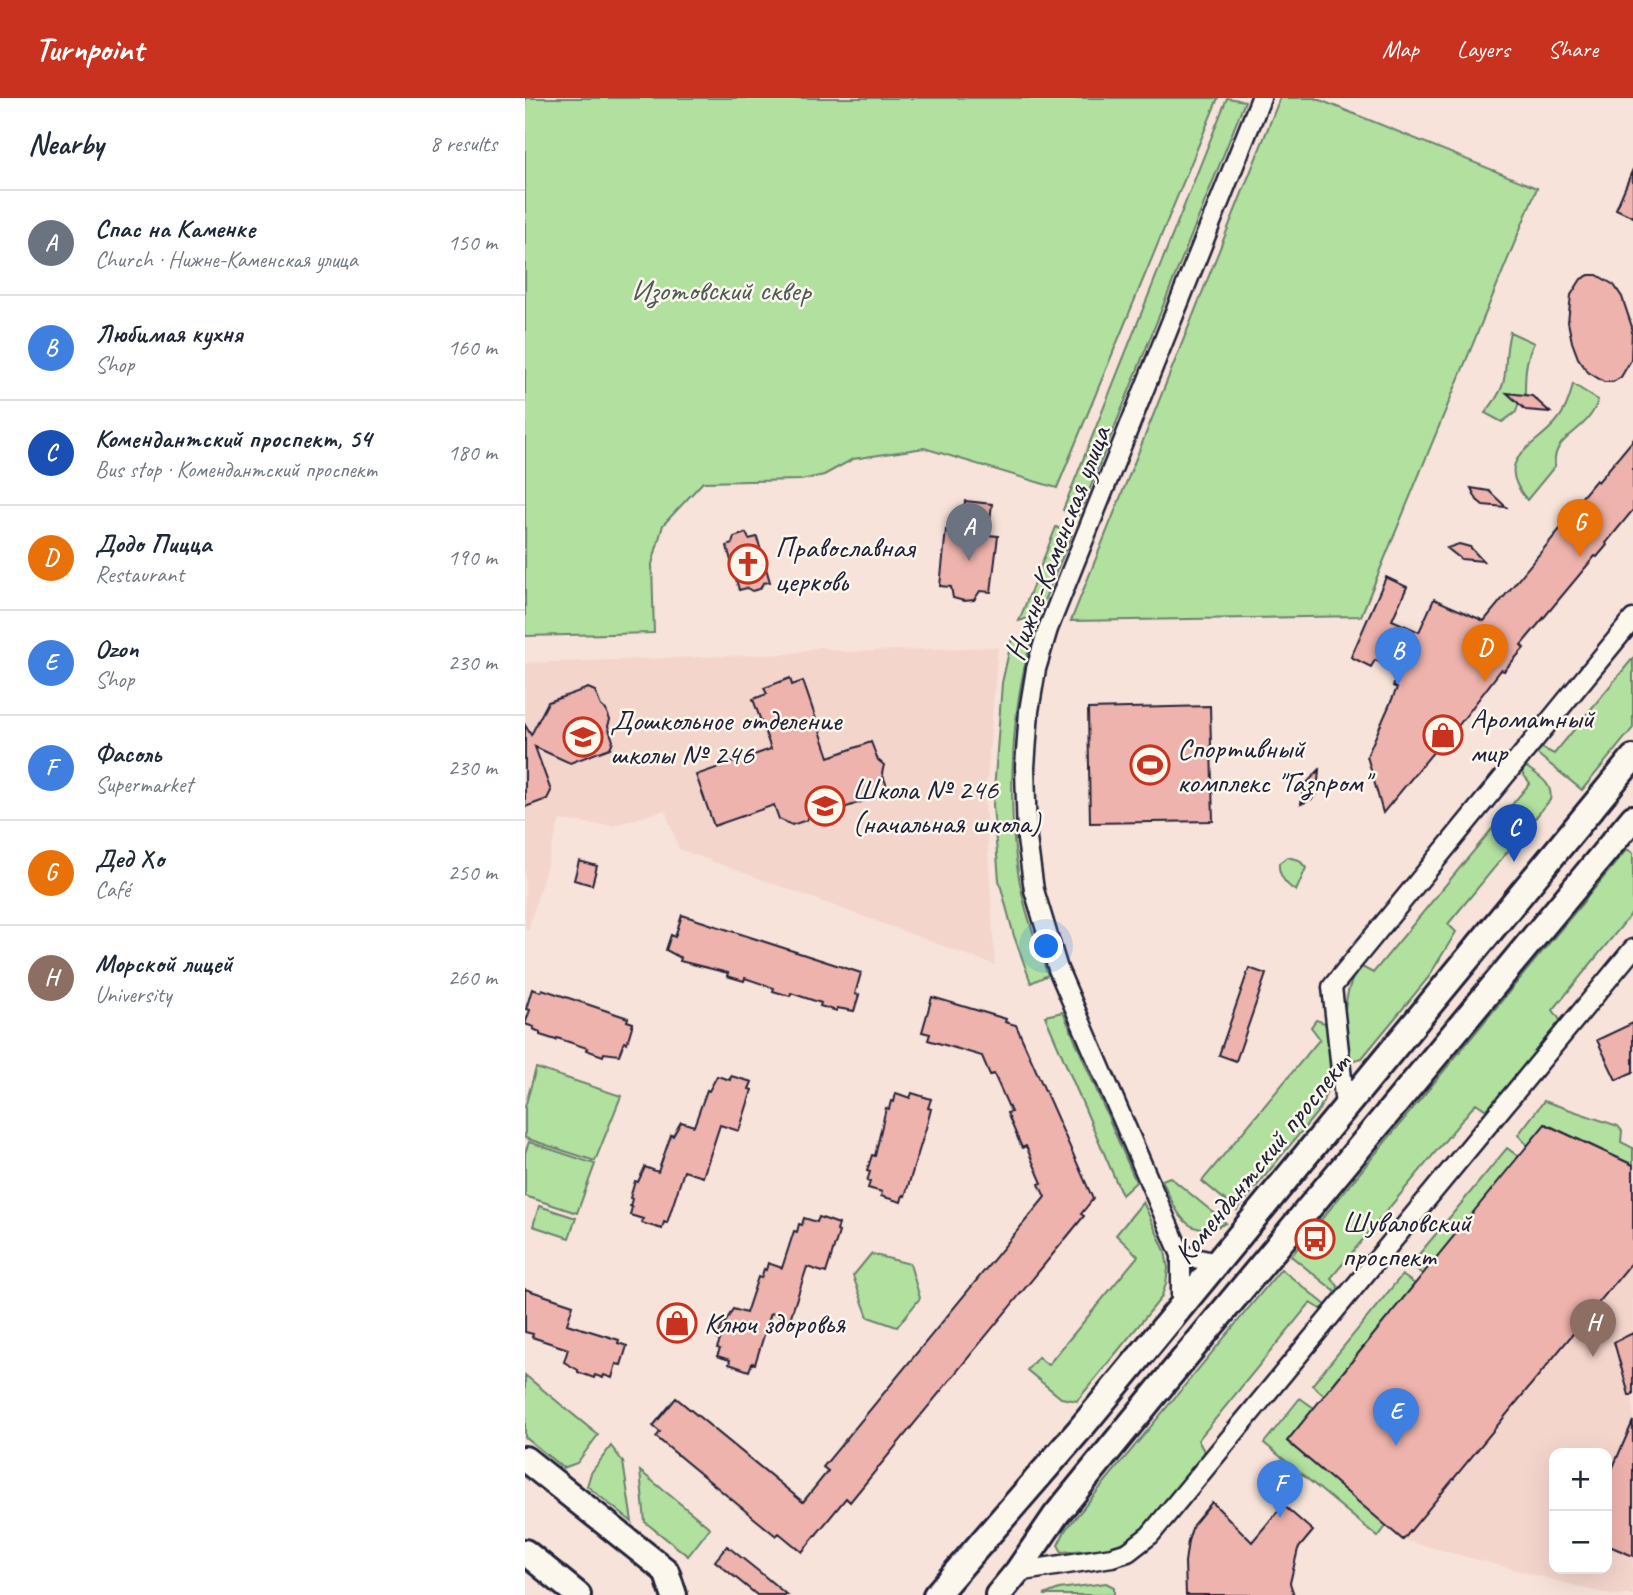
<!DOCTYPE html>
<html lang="en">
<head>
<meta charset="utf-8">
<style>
  :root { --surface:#fff; --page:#f2f2f3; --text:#1f2937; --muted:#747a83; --line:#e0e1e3; --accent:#c8321e }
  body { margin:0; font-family:Caveat,sans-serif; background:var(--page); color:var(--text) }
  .controls { position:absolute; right:21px; bottom:21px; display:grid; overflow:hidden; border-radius:14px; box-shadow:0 7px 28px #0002 }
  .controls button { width:63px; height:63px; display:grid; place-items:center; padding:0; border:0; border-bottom:2px solid var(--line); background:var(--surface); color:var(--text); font:35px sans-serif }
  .you { position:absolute; left:522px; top:849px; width:24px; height:24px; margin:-18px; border:5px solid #fff; border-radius:50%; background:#1a73e8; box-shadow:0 0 0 10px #1a73e833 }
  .badge { display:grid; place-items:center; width:46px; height:46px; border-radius:50%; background:var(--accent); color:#fff; font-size:23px; font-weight:700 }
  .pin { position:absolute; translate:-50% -58px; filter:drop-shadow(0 2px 4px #0008) }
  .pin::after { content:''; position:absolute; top:37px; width:24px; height:21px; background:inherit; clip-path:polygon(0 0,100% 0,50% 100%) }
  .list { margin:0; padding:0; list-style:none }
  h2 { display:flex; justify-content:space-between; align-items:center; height:91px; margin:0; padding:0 28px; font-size:30px }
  h2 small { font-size:23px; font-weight:400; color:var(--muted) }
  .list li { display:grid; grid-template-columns:46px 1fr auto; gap:21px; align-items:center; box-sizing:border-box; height:105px; padding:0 28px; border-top:2px solid var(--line) }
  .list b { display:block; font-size:26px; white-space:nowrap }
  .list p { margin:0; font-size:23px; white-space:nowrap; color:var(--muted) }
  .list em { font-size:23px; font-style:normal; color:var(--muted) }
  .map { position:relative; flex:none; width:1108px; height:1497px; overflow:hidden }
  header { display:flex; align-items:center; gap:42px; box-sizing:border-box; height:98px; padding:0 35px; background:var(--accent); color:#fff }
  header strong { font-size:33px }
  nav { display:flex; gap:38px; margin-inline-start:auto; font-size:24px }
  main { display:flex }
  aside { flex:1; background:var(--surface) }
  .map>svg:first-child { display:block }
</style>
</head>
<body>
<header>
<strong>Turnpoint</strong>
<nav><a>Map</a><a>Layers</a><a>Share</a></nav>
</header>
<main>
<aside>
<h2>Nearby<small>8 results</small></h2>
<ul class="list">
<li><span class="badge" style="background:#6b7280">A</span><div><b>Спас на Каменке</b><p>Church · Нижне-Каменская улица</p></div><em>150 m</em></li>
<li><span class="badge" style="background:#3f7fe0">B</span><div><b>Любимая кухня</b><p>Shop</p></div><em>160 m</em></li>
<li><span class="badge" style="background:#1a4fb4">C</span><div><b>Комендантский проспект, 54</b><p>Bus stop · Комендантский проспект</p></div><em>180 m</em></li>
<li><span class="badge" style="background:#e8710a">D</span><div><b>Додо Пицца</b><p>Restaurant</p></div><em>190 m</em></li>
<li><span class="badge" style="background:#3f7fe0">E</span><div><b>Ozon</b><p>Shop</p></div><em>230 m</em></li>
<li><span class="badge" style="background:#3f7fe0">F</span><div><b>Фасоль</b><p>Supermarket</p></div><em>230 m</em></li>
<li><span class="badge" style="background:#e8710a">G</span><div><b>Дед Хо</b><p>Café</p></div><em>250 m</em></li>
<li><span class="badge" style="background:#8d6e63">H</span><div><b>Морской лицей</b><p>University</p></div><em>260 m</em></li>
</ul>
</aside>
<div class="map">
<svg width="1108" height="1497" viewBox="0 0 1108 1497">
  <rect width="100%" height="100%" fill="#f7e3d9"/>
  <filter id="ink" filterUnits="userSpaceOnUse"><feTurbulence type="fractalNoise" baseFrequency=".0143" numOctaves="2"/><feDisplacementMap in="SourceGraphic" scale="14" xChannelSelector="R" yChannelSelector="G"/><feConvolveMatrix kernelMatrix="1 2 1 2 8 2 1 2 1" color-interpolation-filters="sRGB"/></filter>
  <g filter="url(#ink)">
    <path fill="#f4d5cc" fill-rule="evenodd" d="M295,549L320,554L473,549L460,704L470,867L154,751L140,712L87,728L35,722L3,832L0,831V565L263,556Z
      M1108,1163V1497H1086L878,1442ZM1029,1355H1082V1471H1029Z"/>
    <path fill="#b1e09f" stroke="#6a816d" stroke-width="2" d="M0,0H693L532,390L399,350L328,361L299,377L276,382L178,384L138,427L127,466L129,535L0,538Z
      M702,0L720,3L554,418L538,412Z
      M755,0H790L1012,90L836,518L546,523Z
      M985,234L1009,245C1000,262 1000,278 1000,297L996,298L991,314L977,324L960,315C990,280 975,273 985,234Z
      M1048,286L1073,302C1063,336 1026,337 1030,368L1002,402C968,361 1006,352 1030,325C1040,314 1045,301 1048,286Z
      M531,429L547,436L513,517L494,523Z
      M487,540L506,544C485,614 481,723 497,795C503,823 513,850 523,877L506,885L489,838L474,782L468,707L477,585Z
      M1108,560V630L1057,692L1011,655L1017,650L1029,656Z
      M1000,668C1012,677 1029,685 1025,702L923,826L931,834L903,880L837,960L829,962C813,952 817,881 837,869L848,875L1005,685L997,675Z
      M1102,751L1108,755V814L1028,912L1035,922L1034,927L967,1008L960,1011L951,1005L806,1180L813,1188L812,1195L766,1158Z
      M762,759L774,762L781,770L771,793C761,787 753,777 754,765Z
      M538,914L611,1084L597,1097L520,918Z
      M791,922L800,925L802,931C805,962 809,983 794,1012L712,1112L677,1083L795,941L786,929Z
      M11,970L96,998L70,1063L0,1040V1009Z
      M1019,1003L1093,1028L1097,1033L1096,1044L1108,1050V1067L1021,1026L1003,1048L993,1037Z
      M4,1044L70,1066L52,1115L0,1098V1055Z
      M982,1050L994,1059L898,1177L886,1166Z
      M645,1079L701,1125C661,1145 651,1112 637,1082Z
      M618,1104L640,1153L643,1170L641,1186L636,1200L552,1303L536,1300L502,1272L513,1259L523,1267L613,1158L591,1137Z
      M14,1108L51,1120L44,1140L8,1128Z
      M346,1156L385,1166L395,1200L372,1229L343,1219L328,1178Z
      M756,1171L802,1208L795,1211L785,1205L673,1342L680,1355L616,1433L602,1443L586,1450L537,1454L533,1447L541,1431Z
      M877,1177L890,1186L799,1297L787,1287Z
      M0,1277L73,1337L52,1365L38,1370L0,1339Z
      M775,1300L789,1310L762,1343L862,1427L853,1439L739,1345Z
      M86,1348L98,1364L107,1424L62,1388L66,1375Z
      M115,1373L185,1430L163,1458L120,1424Z
      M581,1485L589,1489V1497H519L534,1491Z"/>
    <path fill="#eeb3ac" stroke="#22223b" stroke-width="2" d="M1108,71V119L1091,111Z
      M1064,177H1072L1089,187L1097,199L1107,229L1106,262L1096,279L1088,284H1079L1063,274L1053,260L1047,244L1043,224L1046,197L1056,181Z
      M982,295L1007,298L1025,314L1001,312Z
      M1108,342V412L1081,445L1082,447L1072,459L1070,458L996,547L999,550L979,573L976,572L930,632L928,630L858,715L842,658L872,590L868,588L875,573L850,562L846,569L826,559L861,479L882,489L867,522L894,534L909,501L959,523L1040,425L1037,423L1071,382L1073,384Z
      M946,390L964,393L981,409L958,407L952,402Z
      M440,403L467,406L463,437L473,438L466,494L455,493L449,502L439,503L428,500L426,489L415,488L421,432L436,434Z
      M221,435L224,441L232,439L245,484L238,485L235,491L227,493L222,490L214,492L202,448L207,446L209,439Z
      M934,446L945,449L958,463L936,461L922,450Z
      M265,580L267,587L278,583L304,659L346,644L353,662L359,667L357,675L364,694L305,715L297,693L282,722L267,727L254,721L249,707L189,728L171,677L246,651L228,601L242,596L239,590Z
      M63,590L70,593L76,608L81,612L85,622L83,628L88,643L85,650L45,665L10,649L26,693L22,701L0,709V627L6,637L23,604Z
      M685,608L688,723L565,725L563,611Z
      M794,672L792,695L787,701L776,706L778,689Z
      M54,763L72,768L67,787L49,782Z
      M157,817L336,875L330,896L334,897L329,913L312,910V913L295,908L296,905L266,895L265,898L248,893L249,890L220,880L219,883L202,878L203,875L155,863L156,860L141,852L146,837L150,839Z
      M724,870L741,876L711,963L694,957Z
      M7,891L16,894L17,891L103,920L102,923L108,925L102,945L99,944L94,957L79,955L78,958L61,952L62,950L32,940L31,942L15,937V934L8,931L9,929L0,926L5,912L1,911Z
      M407,899L481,921L480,924L491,927L568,1101L556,1116L559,1118L546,1134L325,1404L321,1400L277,1454L254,1435L251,1438L131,1339L135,1334L128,1328L151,1300L278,1404L303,1373L298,1369L520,1099L514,1086L517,1085L501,1048L497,1050L482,1015L486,1014L469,976L465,977L457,958L403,942L405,936L397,934Z
      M1108,925V974L1091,982L1072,942Z
      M192,978L205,982L206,978L227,984L224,991L227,992L214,1033L195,1027L178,1079L159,1073L142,1125L139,1124L137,1131L117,1125L118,1121L105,1117L107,1109L105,1108L107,1101L105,1100L110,1083L113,1084L120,1069L133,1074L146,1037L148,1038L156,1024L169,1028L182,992L184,993Z
      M371,995L385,1000L387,995L406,1001L403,1010L406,1011L401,1030L380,1098L378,1097L376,1104L356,1098L357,1094L343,1090L345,1084L342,1083L345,1074L342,1073L347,1057L350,1058L361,1010L364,1011L366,1003L369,1004Z
      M1020,1026L1108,1067V1163L878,1442L762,1343Z
      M294,1119L314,1126L312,1133L314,1134L301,1175L282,1169L265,1221L246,1215L230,1266L227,1265L224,1273L204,1266L205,1262L192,1258L195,1251L192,1250L195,1242L192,1241L198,1225H200L208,1211L221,1215L233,1179L236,1180L239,1171L241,1172L243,1165L257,1170L269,1133L272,1134L274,1126L277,1127L279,1120L292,1124Z
      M0,1191L48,1207L42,1226L94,1242L93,1245L102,1248L96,1267L91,1266L87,1280L79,1277L78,1280L70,1277L69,1280L53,1274V1272L39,1264L43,1251L7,1239L8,1236L0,1234Z
      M1108,1235V1297H1104L1089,1244Z
      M1108,1323V1458L1082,1447V1383Z
      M687,1404L727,1444L758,1407L788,1433L773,1451L765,1485L769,1497H661L660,1464L663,1443L668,1427Z
      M202,1448L237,1476L262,1497H232L190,1463Z"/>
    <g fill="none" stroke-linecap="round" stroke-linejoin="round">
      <g stroke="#22223b" stroke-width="23">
        <path id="street" d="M820,1008L807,889L1108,521
          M656,1157L692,1165
          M656,1209V1157L533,871L509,792L502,741L500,669L504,613L511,571L523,531L736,0
          M492,1474L587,1459L603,1454L625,1437L1108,851"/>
      </g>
      <g stroke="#22223b" stroke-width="30">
        <path id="secondary" d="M0,1361L141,1473L149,1497
          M0,1454L53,1497
          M411,1497L556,1330L1108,660
          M473,1497L492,1474L531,1417L642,1281L1108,720"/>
      </g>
      <use href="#street" stroke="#fbf7ec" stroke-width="18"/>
      <use href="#secondary" stroke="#fbf7ec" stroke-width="24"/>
    </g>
  </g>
  <defs>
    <g id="church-ring" transform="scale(2.0125)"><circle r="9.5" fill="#fbf7ec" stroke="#c8321e" stroke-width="1.5"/><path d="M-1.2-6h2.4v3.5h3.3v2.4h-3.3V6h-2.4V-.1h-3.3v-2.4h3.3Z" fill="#c8321e"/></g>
    <g id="shop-ring" transform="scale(2.0125)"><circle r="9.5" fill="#fbf7ec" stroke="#c8321e" stroke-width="1.5"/><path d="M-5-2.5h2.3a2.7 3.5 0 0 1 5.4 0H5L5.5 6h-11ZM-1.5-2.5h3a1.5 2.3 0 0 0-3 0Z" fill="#c8321e"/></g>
    <g id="school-ring" transform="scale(2.0125)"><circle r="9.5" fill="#fbf7ec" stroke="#c8321e" stroke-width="1.5"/><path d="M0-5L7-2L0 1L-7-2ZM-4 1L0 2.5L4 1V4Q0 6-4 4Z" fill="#c8321e"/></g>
    <g id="stadium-ring" transform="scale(2.0125)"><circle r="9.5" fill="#fbf7ec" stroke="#c8321e" stroke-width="1.5"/><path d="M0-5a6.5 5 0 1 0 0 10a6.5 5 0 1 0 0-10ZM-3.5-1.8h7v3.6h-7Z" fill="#c8321e"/></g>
    <g id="bus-ring" transform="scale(2.0125)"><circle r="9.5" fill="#fbf7ec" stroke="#c8321e" stroke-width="1.5"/><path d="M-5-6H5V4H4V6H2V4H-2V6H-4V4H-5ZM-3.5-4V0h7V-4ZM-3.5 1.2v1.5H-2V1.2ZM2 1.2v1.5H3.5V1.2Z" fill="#c8321e"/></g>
  </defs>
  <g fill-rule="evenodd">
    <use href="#church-ring" x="223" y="466"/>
    <use href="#shop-ring" x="918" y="637"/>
    <use href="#school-ring" x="58" y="639"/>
    <use href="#stadium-ring" x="625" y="667"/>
    <use href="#school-ring" x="300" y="708"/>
    <use href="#bus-ring" x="790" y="1141"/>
    <use href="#shop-ring" x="152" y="1225"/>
  </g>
  <g text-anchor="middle" stroke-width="5" stroke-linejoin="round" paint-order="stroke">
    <g font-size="30" fill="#4d5b59" stroke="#fbf7ec">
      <text x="196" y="202">Изотовский сквер</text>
    </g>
    <g font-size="30" fill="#22223b" stroke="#fbf7ec">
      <text transform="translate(532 445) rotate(-69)" y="10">Нижне-Каменская улица</text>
      <text transform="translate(737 1060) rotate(-51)" y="10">Комендантский проспект</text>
    </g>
    <g font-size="30" fill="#22223b" stroke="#fbf7ec" text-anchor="start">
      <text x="250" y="459">Православная<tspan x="250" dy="34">церковь</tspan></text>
      <text x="945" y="630">Ароматный<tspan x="945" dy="34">мир</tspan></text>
      <text x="85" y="632">Дошкольное отделение<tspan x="85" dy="34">школы № 246</tspan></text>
      <text x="652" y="660">Спортивный<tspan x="652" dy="34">комплекс "Газпром"</tspan></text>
      <text x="327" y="701">Школа № 246<tspan x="327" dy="34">(начальная школа)</tspan></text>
      <text x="817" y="1134">Шуваловский<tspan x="817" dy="34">проспект</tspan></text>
      <text x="179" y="1235">Ключ здоровья</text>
    </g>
  </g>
</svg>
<div class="controls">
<button>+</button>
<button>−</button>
</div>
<div class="you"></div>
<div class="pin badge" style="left:444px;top:463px;background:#6b7280">A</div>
<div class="pin badge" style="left:873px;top:587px;background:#3f7fe0">B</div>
<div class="pin badge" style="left:989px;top:764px;background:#1a4fb4">C</div>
<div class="pin badge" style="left:960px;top:584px;background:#e8710a">D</div>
<div class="pin badge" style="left:871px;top:1348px;background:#3f7fe0">E</div>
<div class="pin badge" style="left:755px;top:1420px;background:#3f7fe0">F</div>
<div class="pin badge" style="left:1055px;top:459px;background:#e8710a">G</div>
<div class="pin badge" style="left:1068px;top:1259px;background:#8d6e63">H</div>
</div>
</main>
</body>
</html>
